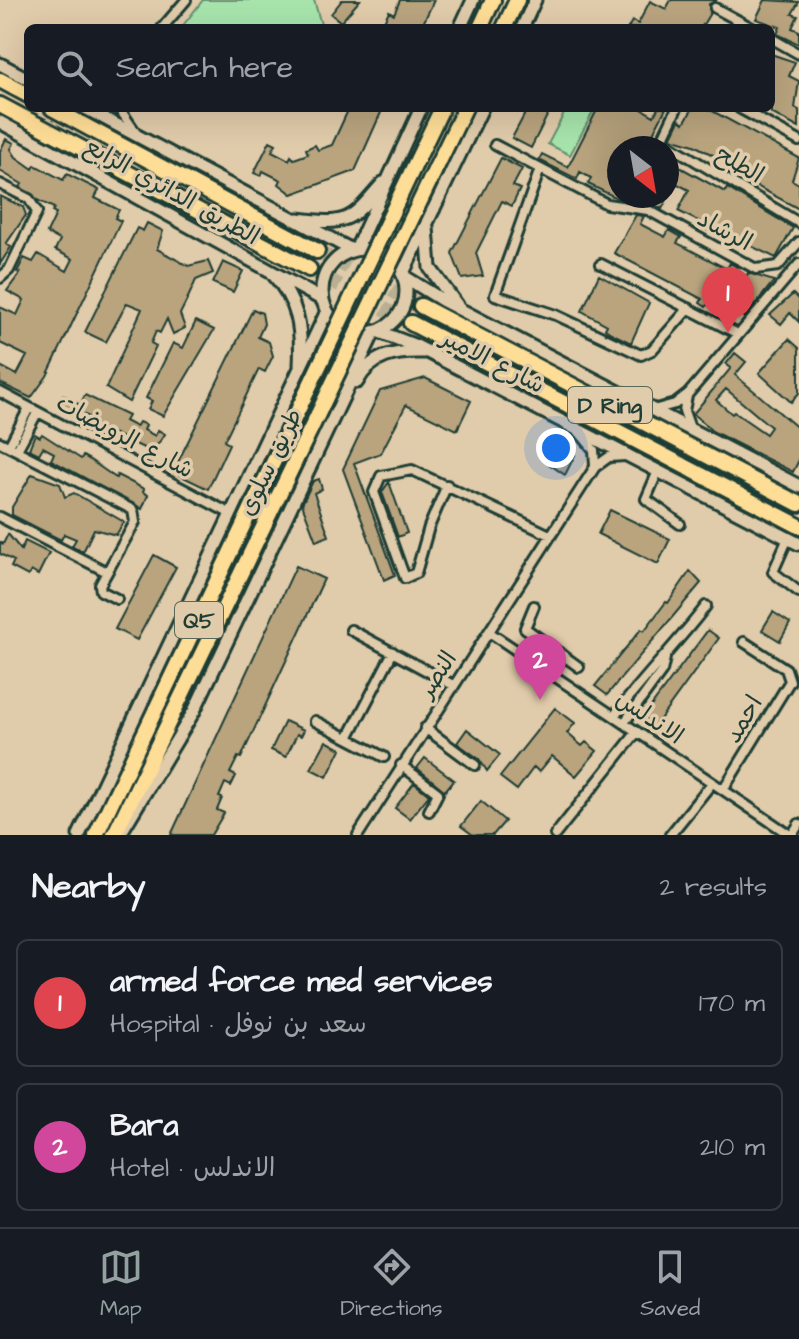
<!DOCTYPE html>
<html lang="en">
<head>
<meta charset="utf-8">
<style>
  :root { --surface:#171b24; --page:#20242c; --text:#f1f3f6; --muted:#9ea1a6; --line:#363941; --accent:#92a19f }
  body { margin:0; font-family:"Architects Daughter","Playpen Sans Arabic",sans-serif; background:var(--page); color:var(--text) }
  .compass { position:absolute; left:607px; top:136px; width:72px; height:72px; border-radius:50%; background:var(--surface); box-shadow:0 8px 32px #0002; rotate:149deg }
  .you { position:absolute; left:556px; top:448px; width:28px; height:28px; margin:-20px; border:6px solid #fff; border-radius:50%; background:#1a73e8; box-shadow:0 0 0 12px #1a73e833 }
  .badge { display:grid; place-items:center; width:52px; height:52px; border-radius:50%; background:var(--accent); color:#fff; font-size:26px; font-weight:700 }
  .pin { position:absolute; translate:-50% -66px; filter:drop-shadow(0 2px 4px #0008) }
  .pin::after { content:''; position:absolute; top:42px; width:28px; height:24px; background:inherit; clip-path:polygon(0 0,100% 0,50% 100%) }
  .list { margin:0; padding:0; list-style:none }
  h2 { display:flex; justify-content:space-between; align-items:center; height:104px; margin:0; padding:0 32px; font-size:34px }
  h2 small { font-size:26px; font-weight:400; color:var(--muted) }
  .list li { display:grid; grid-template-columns:52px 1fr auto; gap:24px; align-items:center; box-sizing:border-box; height:128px; margin:0 16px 16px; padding:0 16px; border:2px solid var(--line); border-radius:12px }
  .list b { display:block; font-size:30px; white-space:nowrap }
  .list p { margin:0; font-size:26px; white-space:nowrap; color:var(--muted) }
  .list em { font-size:26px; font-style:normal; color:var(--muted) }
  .icon { flex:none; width:44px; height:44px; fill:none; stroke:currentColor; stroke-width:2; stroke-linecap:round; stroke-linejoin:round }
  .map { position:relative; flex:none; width:799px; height:835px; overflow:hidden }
  .search { position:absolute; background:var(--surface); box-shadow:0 8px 32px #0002; left:24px; right:24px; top:24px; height:88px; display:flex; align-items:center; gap:20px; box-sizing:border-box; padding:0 28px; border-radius:12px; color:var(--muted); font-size:30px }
  .sheet { height:392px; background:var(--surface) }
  nav { display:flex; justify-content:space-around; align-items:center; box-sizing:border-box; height:112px; border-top:2px solid var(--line); background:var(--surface); font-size:22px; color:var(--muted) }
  nav a { display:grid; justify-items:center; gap:4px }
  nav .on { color:var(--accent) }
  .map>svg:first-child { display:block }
</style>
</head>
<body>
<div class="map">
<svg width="799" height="835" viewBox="0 0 799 835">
  <rect width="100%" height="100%" fill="#e0cbaa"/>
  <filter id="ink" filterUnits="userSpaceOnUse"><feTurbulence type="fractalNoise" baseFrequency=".0125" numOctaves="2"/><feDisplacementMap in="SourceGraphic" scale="16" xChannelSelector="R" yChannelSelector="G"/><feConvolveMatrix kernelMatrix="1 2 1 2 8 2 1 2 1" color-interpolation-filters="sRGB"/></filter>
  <g filter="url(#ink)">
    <path fill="#a7e4ac" stroke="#639070" stroke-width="2" d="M203,0H314L322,28H181Z
      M567,108L593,112L570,155L548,144Z"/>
    <path fill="#b9a47e" stroke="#1f3d34" stroke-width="2" fill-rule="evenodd" d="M342,0H360L341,22L331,14Z
      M400,0H434L421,28H387L389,24L384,21L389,11L394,14Z
      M671,0H717L709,4L710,13L701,28H628L632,21L638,24L650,1L666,9Z
      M765,0L799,2L792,14L798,16L792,28L799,31V44L777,34L780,27L756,19Z
      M771,54L795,62L789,76L799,81L795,108L799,110V128L771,113Z
      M349,108H383L355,171L292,194L279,184L281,180L263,171L261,176L254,173L270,141L276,144L272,151L289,160L291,156L294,159L308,154L306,149L315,145L318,150L332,145Z
      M528,108H551L531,148L512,138Z
      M598,108H640L654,116L658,108H666L648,143L640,138L634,148H619V199L588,184L591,178L580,172L577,179L539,160L542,154L568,167Z
      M693,108H707L799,158L792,180L799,184V209L729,171L732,165L694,145L671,138L680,120L684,123Z
      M6,139L14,143L11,149L16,157L33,169L35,165L63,180L67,174L99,190L95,198L119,210L115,218L121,221L47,376L31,398L0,383V366L17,375L27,356L0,343V307L17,315L24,300L7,291L20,273L17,272L24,258L33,262L38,254L67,271L73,259L55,250L60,240L47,233L56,214L52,212L54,208L39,201L20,187L22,184L0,171V151Z
      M501,158L522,169L513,186L520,189L512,206L502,201L476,253L483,276L462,279L452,253Z
      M667,160L725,192L727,188L793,228L776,258L712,227L710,231L704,229L706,225L678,211L689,190L676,183L662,209L635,196H667Z
      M0,196L23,207L26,215L6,244L11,247L0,264Z
      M636,215L644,216L640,224L665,237L669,230L681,237L677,243L727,269L730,263L737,267L734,273L745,279L748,273L774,281L744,318L728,299L722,309L709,302L706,307L700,303L702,299L614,253Z
      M147,223L163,231L157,249L188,266L208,261L213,273L196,280L186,302L180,314L185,328L173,334L167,319L160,333L156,331L151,343L156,346L129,402L106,388L142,309L127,303L106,342L85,332L137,228L143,231Z
      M223,262L243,271L233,292L213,283Z
      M599,275L649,303L631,343L611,333L605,329L607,325L582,311Z
      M793,294L799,300V322L790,313L781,324L770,315Z
      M253,309L262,313L264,324L258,337L269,342L273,356L265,372L259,369L224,441L229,444L208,489L173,472Z
      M196,321L214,330L163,416L148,409L152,401L146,398L173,343L183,348Z
      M789,339L799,348V393L791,402L759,373Z
      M735,353L746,362L735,375L799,429V460L793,472L712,431L693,414L731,368L726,364ZM726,389L771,427L766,434L734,412L732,414L716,400Z
      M425,378L471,401L457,430L406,405L381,453L354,463L395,575L384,580L343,469L380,391Z
      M63,395L80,405L85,395L128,416L125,421L136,427L139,422L146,425L144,430L155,436L158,430L165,434L152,452L87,421L89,417L78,412L75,417L60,409Z
      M35,434L40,437L42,434L81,459L83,456L90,460L116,478L117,475L144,489L143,492L148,495L142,509L51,460L54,453L43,447L39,454L29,449Z
      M558,438L568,442L564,450L575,455L565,475L549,464Z
      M32,474L60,484L65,497L74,493L124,522L116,535L94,529L83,552L72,546L76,539L64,534L61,540L12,515V507Z
      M319,479L322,489L314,493L329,536L316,541L302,504L313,481Z
      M389,482L407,533L398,537L382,492Z
      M610,510L670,539L658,564L598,534Z
      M8,534L21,550L25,541L49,553L38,575L31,571L28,576L11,567L14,561L0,554V542L3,544Z
      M154,555L176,567L137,640L115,629Z
      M296,566L324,579L241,758L238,757L230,773L236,776L231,786L225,783L219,797L222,798L217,810L224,813L211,835H171Z
      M690,571L701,583L607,695L595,686L641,629L644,631L666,602L668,603Z
      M773,612L790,623L780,641L762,630Z
      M708,630L719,638L655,726L643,717Z
      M555,708L575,723L567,733L582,746L586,742L597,751L576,776L552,756L539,772L534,767L517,790L500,777Z
      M285,721L304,730L301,736L297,734L286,757L271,750Z
      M467,729L500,755L487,771L479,759L457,743Z
      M326,741L341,749L327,777L311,769Z
      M425,758L454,780L445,791L417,768Z
      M414,783L429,795L410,819L395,808Z
      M481,801L505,821L493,835H473L461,826Z"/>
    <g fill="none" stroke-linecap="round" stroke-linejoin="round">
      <path stroke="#b9af92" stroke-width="14" stroke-dasharray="14 7" stroke-linecap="butt" d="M317,251L421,306
        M309,269L411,323"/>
      <g stroke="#1f3d34" stroke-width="14">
        <path id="street" d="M715,8L752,28
          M162,28L186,0
          M771,38L799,54
          M119,108L136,133
          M739,108L799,141
          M661,140L799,223
          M495,145L607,204L648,210L756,269L778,266L799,242
          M658,148L677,108
          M540,169L495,295L556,315L641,355L652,350L689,308
          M0,184L29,199L37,212L9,270L0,278
          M601,264L738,334
          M0,392L231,514
          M687,396L684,411L690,428
          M653,410L675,404L688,394L799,264
          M580,433L594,450L595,466
          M0,442L133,510L135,522L100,585L101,591L117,599
          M9,446L29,408
          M17,450L37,413
          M658,471L646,499L680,524
          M447,485L429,527L416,573L405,578L374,492L381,476L412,470L550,535
          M0,517L107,572
          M788,538L773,572L799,592
          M534,606L525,628L579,667
          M351,630L453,685
          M489,632L790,835
          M549,674L564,656
          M614,716C644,677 676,645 706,606
          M315,721L384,757
          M624,723L662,671L665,658
          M425,728L475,765
          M348,738L393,652
          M401,765L438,793L429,811
          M723,790L790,681L786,669L744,642
          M358,835L595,467L609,457L625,456
          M555,835L637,732
          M670,835L712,783
          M792,835L799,824"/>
      </g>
      <g stroke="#1f3d34" stroke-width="17">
        <path id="secondary" d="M460,28L473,0
          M522,28L535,0
          M0,64L28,79
          M85,108L352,250
          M0,122L323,300
          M391,203C403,218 418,220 434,209
          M298,219C349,226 351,220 383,183
          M427,227L430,268L457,305
          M322 291a42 42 0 1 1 84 0a42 42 0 1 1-84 0Z
          M356,249L421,108
          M403,273L482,108
          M273,274C299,303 302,328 300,365
          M405,277L442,300L799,486
          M377,331L416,346L799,544
          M357,382C371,355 396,351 424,352
          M120,834L194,711L374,332
          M79,835L327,311"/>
      </g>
      <g stroke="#1f3d34" stroke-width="20">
        <path id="highway" d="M480,28L493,0
          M504,28L517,0
          M0,80L28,95
          M0,105L309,269
          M52,108L317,251
          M417,160L442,108
          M436,168L465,108
          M421,306L799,504
          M411,323L799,526
          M96,835L301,404
          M114,835L318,414"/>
      </g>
      <use href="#street" stroke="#e0cbaa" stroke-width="8"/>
      <use href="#secondary" stroke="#e0cbaa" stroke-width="11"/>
      <use href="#highway" stroke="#fedd96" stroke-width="14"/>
      <g stroke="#1f3d34" stroke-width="20" stroke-linecap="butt">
        <path id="highway-bridge" d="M301,404L417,160
          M318,414L436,168"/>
      </g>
      <use href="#highway-bridge" stroke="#fedd96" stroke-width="14"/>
    </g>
  </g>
  <g text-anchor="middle" stroke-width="7" stroke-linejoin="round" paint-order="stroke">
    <g fill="#e0cbaa" stroke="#596857" stroke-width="2">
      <rect x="568" y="387" width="84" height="36" rx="6"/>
      <rect x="175" y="602" width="48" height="36" rx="6"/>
    </g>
    <g font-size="22" font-weight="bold" fill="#1f3d34">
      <text x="610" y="413">D Ring</text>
      <text x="199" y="628">Q5</text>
    </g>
    <g font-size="24" fill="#1f3d34" stroke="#e0cbaa">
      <text transform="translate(740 164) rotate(31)" y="8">الطلح</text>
      <text transform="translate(172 191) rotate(29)" y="8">الطريق الدائري الرابع</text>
      <text transform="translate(725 230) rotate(29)" y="8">الرشاد</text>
      <text transform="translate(493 361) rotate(27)" y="8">شارع الامير</text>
      <text transform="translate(125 436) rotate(28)" y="8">شارع الرويضات</text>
      <text transform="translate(270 462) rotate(-64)" y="8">طريق سلوى</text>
      <text transform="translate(437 674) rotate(-57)" y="8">النصر</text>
      <text transform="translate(650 717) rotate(34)" y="8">الاندلس</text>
      <text transform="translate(743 719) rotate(-59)" y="8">احمد</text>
    </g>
  </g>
</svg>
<svg class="compass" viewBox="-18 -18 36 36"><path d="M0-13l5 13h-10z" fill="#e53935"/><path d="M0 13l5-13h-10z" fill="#9ea1a6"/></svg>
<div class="you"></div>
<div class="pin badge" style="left:728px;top:333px;background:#e0444e">1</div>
<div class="pin badge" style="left:540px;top:700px;background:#d1479c">2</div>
<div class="search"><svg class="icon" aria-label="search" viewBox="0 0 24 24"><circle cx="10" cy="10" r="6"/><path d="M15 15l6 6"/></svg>Search here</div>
</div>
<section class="sheet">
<h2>Nearby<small>2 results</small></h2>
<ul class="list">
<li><span class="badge" style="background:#e0444e">1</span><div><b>armed force med services</b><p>Hospital · سعد بن نوفل</p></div><em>170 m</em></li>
<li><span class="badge" style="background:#d1479c">2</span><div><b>Bara</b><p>Hotel · الاندلس</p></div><em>210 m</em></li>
</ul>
</section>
<nav>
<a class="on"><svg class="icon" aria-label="map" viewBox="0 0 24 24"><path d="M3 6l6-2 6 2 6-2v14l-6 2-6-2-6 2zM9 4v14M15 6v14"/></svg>Map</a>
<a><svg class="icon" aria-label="directions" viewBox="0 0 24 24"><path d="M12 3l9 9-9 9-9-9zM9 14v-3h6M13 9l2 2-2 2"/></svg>Directions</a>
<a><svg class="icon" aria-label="saved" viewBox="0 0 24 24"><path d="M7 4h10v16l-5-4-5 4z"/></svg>Saved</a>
</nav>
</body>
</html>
